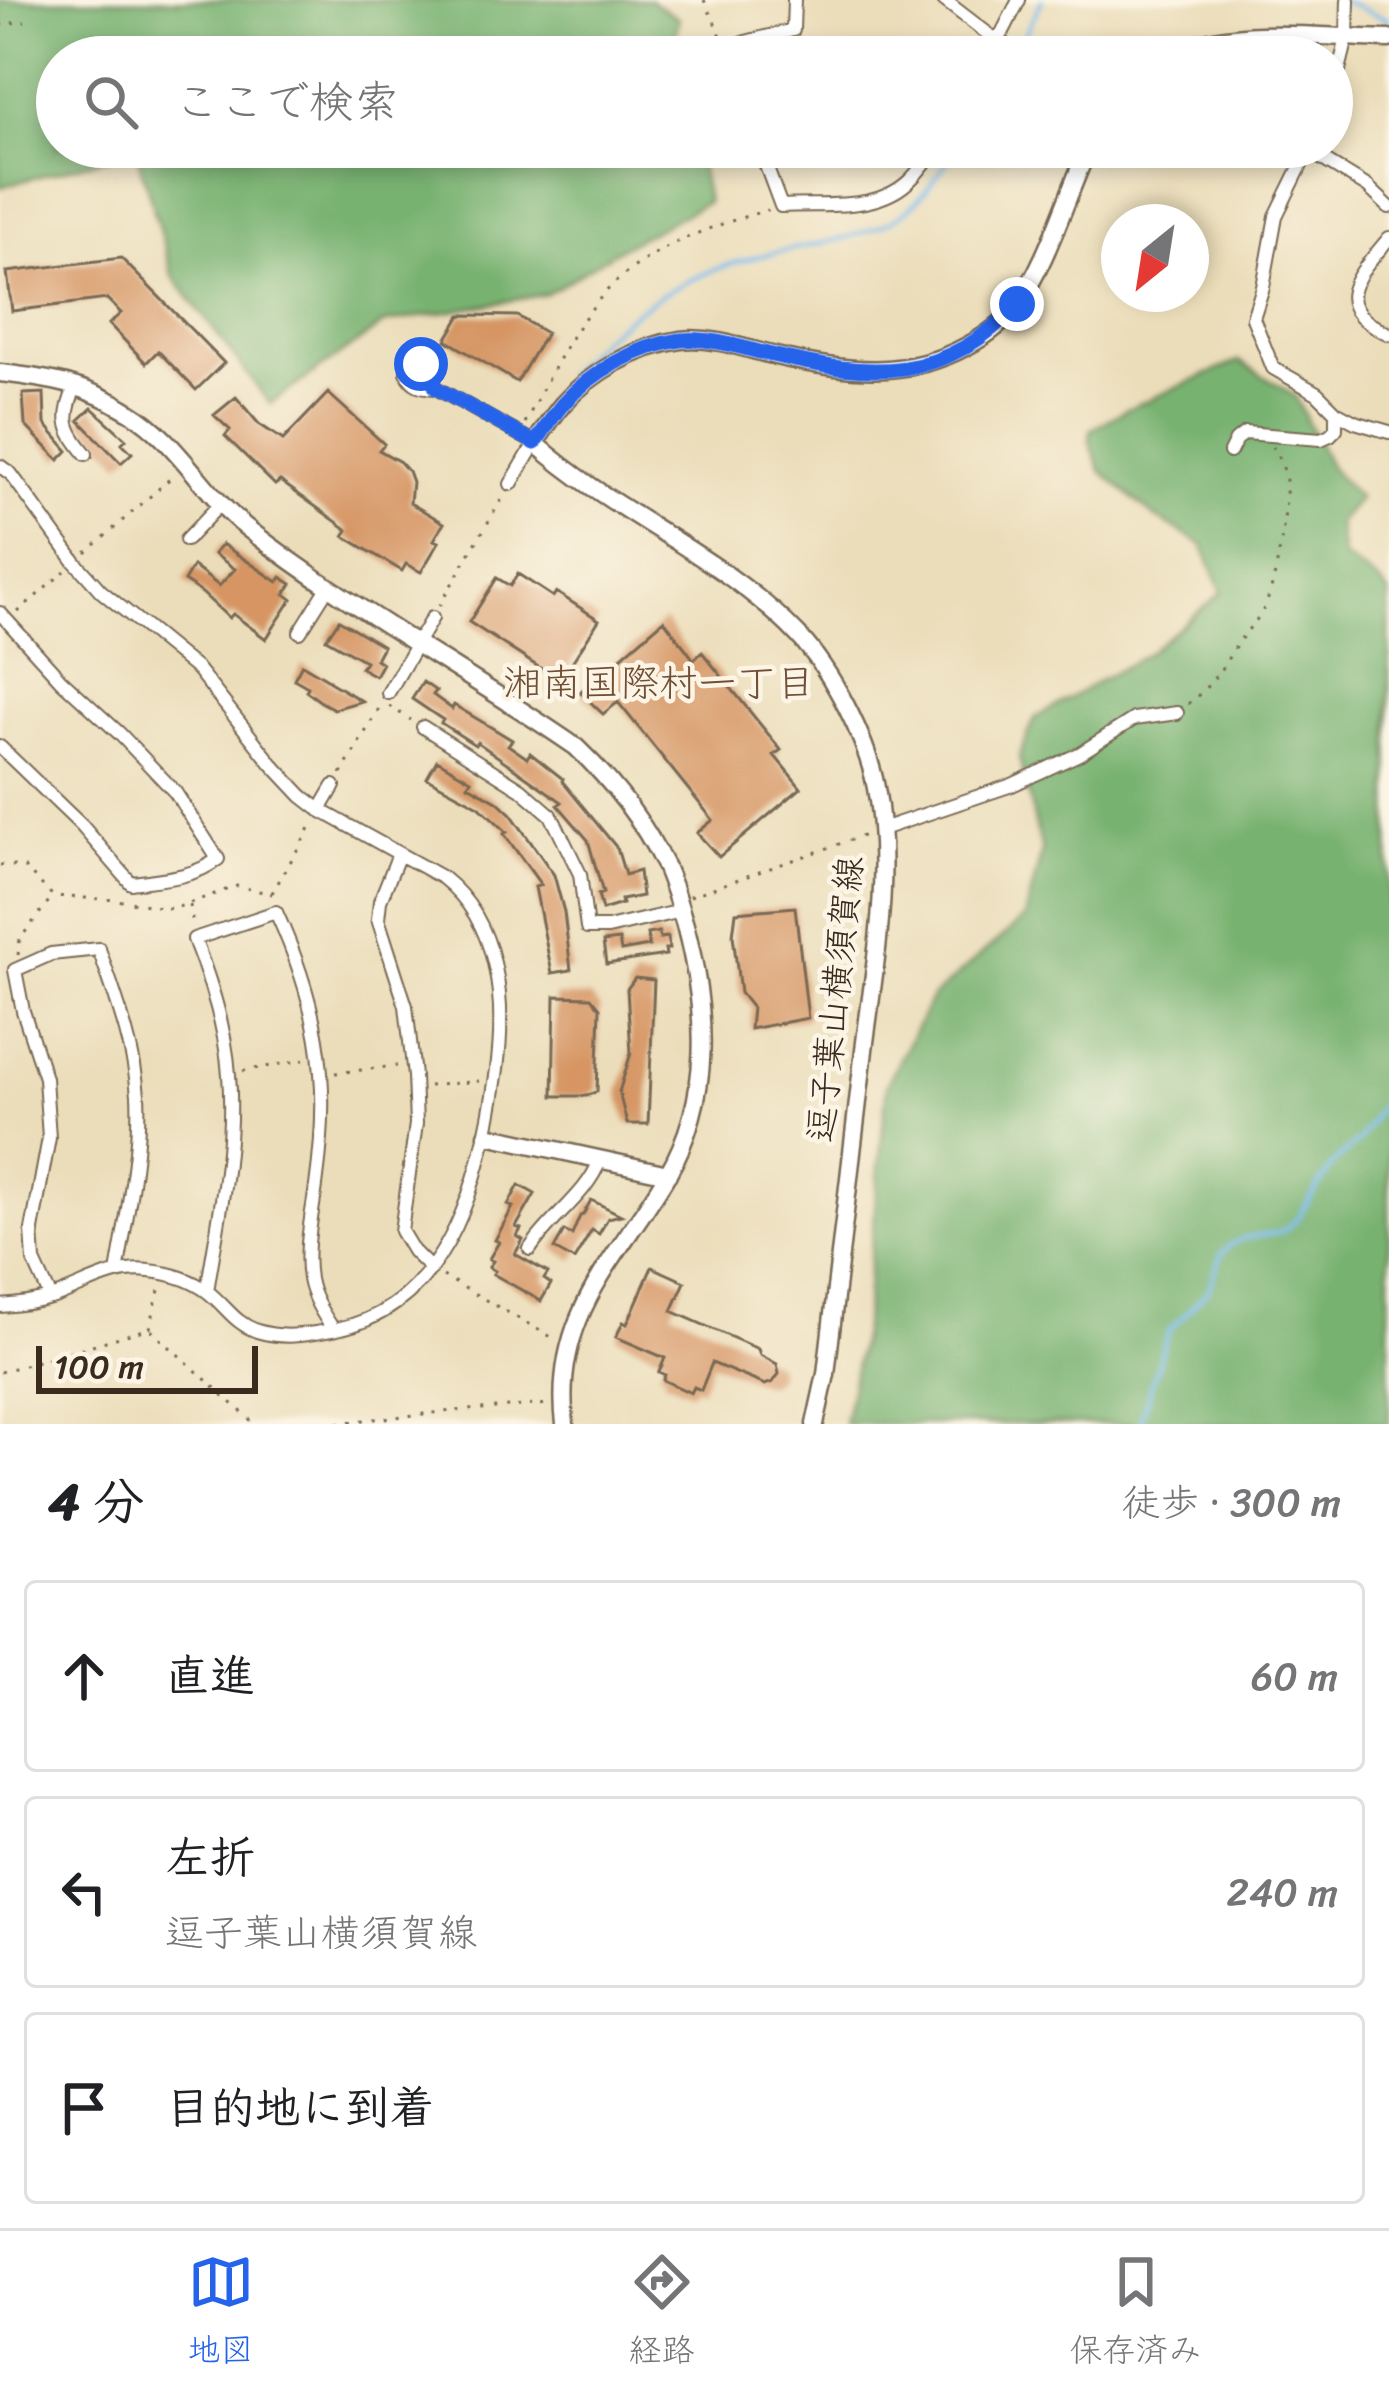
<!DOCTYPE html>
<html lang="ja">
<head>
<meta charset="utf-8">
<style>
  :root { --surface:#fff; --page:#f2f2f2; --text:#202124; --muted:#757577; --line:#e0e0e0; --accent:#2563eb }
  body { margin:0; font-family:Sriracha,"Klee One",sans-serif; background:var(--page); color:var(--text) }
  .compass { position:absolute; left:1101px; top:204px; width:108px; height:108px; border-radius:50%; background:var(--surface); box-shadow:0 6px 18px #0003; rotate:210deg }
  .scale { position:absolute; left:36px; bottom:30px; width:222px; box-sizing:border-box; padding-left:12px; border:6px solid #3b2a1e; border-top:0; font-size:33px; line-height:42px; white-space:nowrap; color:#3b2a1e; -webkit-text-stroke:9px #fcf5e5; paint-order:stroke }
  .stop { position:absolute; width:36px; height:36px; margin:-27px; border:9px solid #2563eb; border-radius:50%; background:#fff }
  .stop.end { background:#2563eb; border-color:#fff; box-shadow:0 3px 12px #0008 }
  .list { margin:0; padding:0; list-style:none }
  h2 { display:flex; justify-content:space-between; align-items:center; height:156px; margin:0; padding:0 48px; font-size:51px }
  h2 small { font-size:39px; font-weight:400; color:var(--muted) }
  .list li { display:grid; grid-template-columns:78px 1fr auto; gap:36px; align-items:center; box-sizing:border-box; height:192px; margin:0 24px 24px; padding:0 24px; border:3px solid var(--line); border-radius:12px }
  .list b { display:block; font-size:45px; white-space:nowrap }
  .list p { margin:0; font-size:39px; white-space:nowrap; color:var(--muted) }
  .list em { font-size:39px; font-style:normal; color:var(--muted) }
  .icon { flex:none; width:66px; height:66px; fill:none; stroke:currentColor; stroke-width:2; stroke-linecap:round; stroke-linejoin:round }
  .map { position:relative; flex:none; width:1389px; height:1424px; overflow:hidden }
  .search { position:absolute; background:var(--surface); box-shadow:0 6px 18px #0003; left:36px; right:36px; top:36px; height:132px; display:flex; align-items:center; gap:30px; box-sizing:border-box; padding:0 42px; border-radius:66px; color:var(--muted); font-size:45px }
  .sheet { height:804px; background:var(--surface) }
  nav { display:flex; justify-content:space-around; align-items:center; box-sizing:border-box; height:168px; border-top:3px solid var(--line); background:var(--surface); font-size:33px; color:var(--muted) }
  nav a { display:grid; justify-items:center; gap:6px }
  nav .on { color:var(--accent) }
  .map>svg:first-child { display:block }
</style>
</head>
<body>
<div class="map">
<svg width="1389" height="1424" viewBox="0 0 1389 1424">
  <rect width="100%" height="100%" fill="#fcf5e5"/>
  <filter id="ink" filterUnits="userSpaceOnUse"><feTurbulence type="fractalNoise" baseFrequency=".00833" numOctaves="2"/><feDisplacementMap in="SourceGraphic" scale="24" xChannelSelector="R" yChannelSelector="G"/><feConvolveMatrix kernelMatrix="1 2 1 2 8 2 1 2 1" color-interpolation-filters="sRGB"/></filter>
  <filter id="wash" filterUnits="userSpaceOnUse"><feTurbulence type="fractalNoise" baseFrequency=".004" numOctaves="4" result="noise"/><feDisplacementMap in="SourceGraphic" scale="48" xChannelSelector="R" yChannelSelector="G"/><feGaussianBlur stdDeviation="2.7" result="paint"/><feColorMatrix in="noise" values="0 0 0 0 0 0 0 0 0 0 0 0 0 0 0 0 0 1.4 0 .05"/><feComposite in="paint" operator="in"/></filter>
  <g filter="url(#wash)">
    <rect width="100%" height="100%" fill="#ebddb9"/>
    <path fill="#78b271" stroke="#5a6e48" stroke-width="3" d="M0,0H650L679,19L670,57H57V147H680L700,165L707,202L622,247L547,294L385,323L270,404L173,276L136,150L0,187Z
      M1239,361L1295,396L1330,468L1359,498L1338,523L1343,557L1377,581L1389,593V1424H844L864,1322L887,1084L932,997L1025,918L1042,851L1019,757L1035,718L1148,653L1222,592L1202,544L1155,517L1101,471L1090,442L1091,430L1127,409Z"/>
    <g fill="none" stroke-linecap="round" stroke-linejoin="round">
      <path stroke="#74b9eb" stroke-width="4.5" d="M1338,0L1389,20
        M1016,52L1042,0
        M566,375C614,320 678,277 749,259C795,246 848,243 891,221C920,206 939,172 958,147
        M1139,1424L1168,1332L1208,1290L1222,1253L1231,1244L1245,1238L1281,1232L1296,1220L1334,1163L1359,1141L1389,1091"/>
    </g>
    <g id="blocks">
      <path fill="#d69564" d="M121,258L224,363L196,390L158,351L146,363L109,324L121,313L107,299L12,311L7,272Z
        M461,315L517,316L546,333L517,382L446,340Z
        M44,393L45,424L68,451L59,460L25,425L23,394Z
        M328,393L384,444L379,450L400,462L408,471L412,482L410,503L444,523L434,540L439,542L421,572L406,564L402,571L344,536L348,530L280,481L275,485L225,436L230,430L214,415L236,397L259,424L283,440Z
        M92,408L126,439L122,443L132,453L121,463L79,420Z
        M222,544L278,582L281,577L292,584L285,594L292,599L266,639L233,614L229,618L202,593L184,581L193,566L219,586L235,569L214,554Z
        M518,574L553,597L556,592L599,620L560,681L469,622L497,578L510,586Z
        M339,620L383,646L376,659L382,663L375,676L361,668L365,661L326,639Z
        M664,620L694,660L702,652L781,750L774,755L801,788L719,857L697,833L713,820L618,702L603,714L580,692Z
        M302,664L329,680L328,681L362,701L334,709L321,702L306,691L308,687L294,679Z
        M423,682L436,691L433,695L452,709L454,705L499,732L512,740L508,745L527,758L530,753L563,779L562,781L617,848L625,875L639,871L642,896L621,900L622,904L602,910L598,895L603,893L588,840L558,805L562,802L477,742L475,745L441,723L443,720L412,699Z
        M437,760L471,780L468,785L497,801L511,814L554,875L564,912L571,970L552,973L535,887L541,885L504,834L507,832L479,806L427,778Z
        M795,907L808,1018L750,1029L752,1008L740,993L733,935L736,912Z
        M659,932L660,938L668,937L669,949H665L666,955L606,964L603,942L619,940L621,951L649,946L647,934Z
        M635,978L654,980L648,1124H627L619,1092L631,1053L627,989Z
        M555,996L591,997L600,1008L597,1091L587,1096H553Z
        M519,1185L535,1194L516,1227L521,1229L517,1236L523,1240L515,1254L548,1273L544,1279L551,1284L541,1301L493,1274L495,1271L489,1267L493,1261L489,1259L499,1242L495,1240L513,1207L508,1205Z
        M591,1200L621,1215L608,1218L599,1234L592,1230L574,1260L554,1249L564,1231L572,1235L580,1216L583,1215Z
        M652,1267L685,1282L672,1311L758,1349L760,1355L777,1364L779,1374L773,1382L765,1385L712,1363L701,1390L694,1387L691,1393L663,1380L665,1375L659,1372L665,1358L616,1337L623,1322L627,1324Z"/>
    </g>
  </g>
  <g filter="url(#ink)">
    <use href="#blocks" fill-opacity="0" stroke="#796954" stroke-width="3"/>
    <g fill="none" stroke-linecap="round" stroke-linejoin="round">
      <g stroke="#796954" stroke-width="16">
        <path id="street" d="M944,0L1018,57
          M723,57L726,47L793,30L794,0
          M990,57L1019,0
          M1332,98L1347,38L1348,0
          M759,147L781,206C824,203 879,213 912,178C921,169 929,157 937,147
          M1309,151L1368,187L1389,207
          M1389,238C1356,278 1326,306 1389,334
          M76,385C63,417 63,427 86,454
          M436,388L429,370L421,364L411,366L407,372C412,386 422,387 436,388L535,443L511,484
          M1336,412L1355,422L1389,432
          M1230,452L1236,440L1245,433L1321,439L1330,435L1336,429V412L1317,393L1273,368L1253,318L1263,287L1276,216L1310,147
          M0,466L11,474L75,562L101,591L198,670L272,764L302,796L320,810L443,878C499,922 506,1001 497,1069C483,1170 453,1305 337,1329C309,1334 286,1340 257,1331C234,1323 226,1306 208,1292C191,1279 169,1273 149,1271C114,1266 86,1286 54,1297C37,1302 17,1305 0,1306
          M186,540L221,503
          M0,613L61,680L120,734L175,792L218,859C194,878 161,879 131,883L82,826L0,747
          M300,632L329,586
          M388,693L432,618
          M423,727L521,789L551,815L580,874L587,928H608L681,911
          M320,810L334,786
          M882,829L1012,785L1079,754L1134,719L1177,713
          M399,854L380,901L378,919L406,1006L414,1076L416,1124L401,1231L413,1251L431,1269
          M530,1249C551,1217 587,1195 600,1160
          M207,1291C218,1221 235,1147 229,1075C226,1029 211,982 194,939L276,912C299,962 317,1017 321,1073C324,1109 321,1150 316,1186C312,1215 304,1249 309,1279C312,1297 323,1314 333,1329
          M51,1298L34,1261L32,1230L49,1138L45,1078L23,1011L15,970L51,954L99,949C115,996 134,1045 138,1095C141,1149 126,1218 117,1273"/>
      </g>
      <g stroke="#796954" stroke-width="21">
        <path id="secondary" d="M1164,57C1231,22 1317,38 1389,39
          M0,373C52,379 84,384 130,412C177,440 204,495 247,528C351,609 468,672 576,747C612,781 642,819 664,864C673,883 679,905 685,925C707,1009 713,1097 667,1175C617,1260 552,1315 565,1424
          M487,1135L668,1174
          M815,1424L826,1374C839,1266 852,1158 864,1050C875,963 892,874 876,788C867,739 832,671 798,635C723,556 616,515 535,443C544,430 552,417 562,405C591,372 637,346 681,340C713,336 749,350 780,357C845,372 907,379 967,346C986,336 1003,324 1016,306C1048,262 1066,196 1089,147"/>
      </g>
      <path stroke="#796954" stroke-width="3" stroke-dasharray="3 9" stroke-linecap="butt" d="M704,0L721,36
        M0,25L25,21
        M525,423C548,379 569,333 603,295C644,249 710,226 768,210
        M86,553L173,476
        M439,606L504,495
        M18,612L65,571
        M1188,704C1216,681 1221,668 1240,640C1247,630 1257,621 1263,610C1276,587 1288,508 1286,481C1285,469 1279,458 1272,447
        M389,706L411,720
        M341,774L381,705
        M0,865L24,867L53,896L117,900L173,909L237,886L272,894
        M272,893L313,823
        M690,896L868,834
        M190,905L193,925
        M18,955L20,939L52,897
        M243,1071L304,1060
        M335,1073L397,1066
        M429,1086L479,1081
        M443,1276L555,1339
        M151,1330L255,1424
        M0,1372L150,1328L160,1286
        M326,1424L453,1411L551,1404"/>
      <use href="#street" stroke="#fff" stroke-width="12"/>
      <use href="#secondary" stroke="#fff" stroke-width="16"/>
    </g>
  </g>
  <g fill="none" stroke-linecap="round" stroke-linejoin="round" filter="url(#ink)">
    <path stroke="#2563eb" stroke-width="15" d="M421,364L429,370L436,388L535,443C544,431 552,417 562,405C591,372 637,346 681,340C711,337 743,348 772,355C868,378 946,384 1017,304"/>
  </g>
  <g text-anchor="middle" stroke-width="9" stroke-linejoin="round" paint-order="stroke">
    <g font-size="36" fill="#3b2a1e" stroke="#fcf5e5">
      <text transform="translate(834 999) rotate(-84)" y="13">逗子葉山横須賀線</text>
    </g>
    <g font-size="39" fill="#714f36" stroke="#fcf5e5">
      <text x="659" y="696">湘南国際村一丁目</text>
    </g>
  </g>
</svg>
<svg class="compass" viewBox="-18 -18 36 36"><path d="M0-13l5 13h-10z" fill="#e53935"/><path d="M0 13l5-13h-10z" fill="#757577"/></svg>
<div class="scale">100 m</div>
<div class="stop" style="left:421px;top:364px"></div>
<div class="stop end" style="left:1017px;top:304px"></div>
<div class="search"><svg class="icon" aria-label="search" viewBox="0 0 24 24"><circle cx="10" cy="10" r="6"/><path d="M15 15l6 6"/></svg>ここで検索</div>
</div>
<section class="sheet">
<h2>4 分<small>徒歩 · 300 m</small></h2>
<ul class="list">
<li><svg class="icon" aria-label="ahead" viewBox="0 0 24 24"><path d="M12 20V5M6 11l6-6 6 6"/></svg><div><b>直進</b></div><em>60 m</em></li>
<li><svg class="icon" aria-label="left" viewBox="0 0 24 24"><path d="M17 20v-9H6M10 6l-5 5 5 5"/></svg><div><b>左折</b><p>逗子葉山横須賀線</p></div><em>240 m</em></li>
<li><svg class="icon" aria-label="arrive" viewBox="0 0 24 24"><path d="M6 21V4h12l-3 4 3 4H6"/></svg><div><b>目的地に到着</b></div></li>
</ul>
</section>
<nav>
<a class="on"><svg class="icon" aria-label="map" viewBox="0 0 24 24"><path d="M3 6l6-2 6 2 6-2v14l-6 2-6-2-6 2zM9 4v14M15 6v14"/></svg>地図</a>
<a><svg class="icon" aria-label="directions" viewBox="0 0 24 24"><path d="M12 3l9 9-9 9-9-9zM9 14v-3h6M13 9l2 2-2 2"/></svg>経路</a>
<a><svg class="icon" aria-label="saved" viewBox="0 0 24 24"><path d="M7 4h10v16l-5-4-5 4z"/></svg>保存済み</a>
</nav>
</body>
</html>
